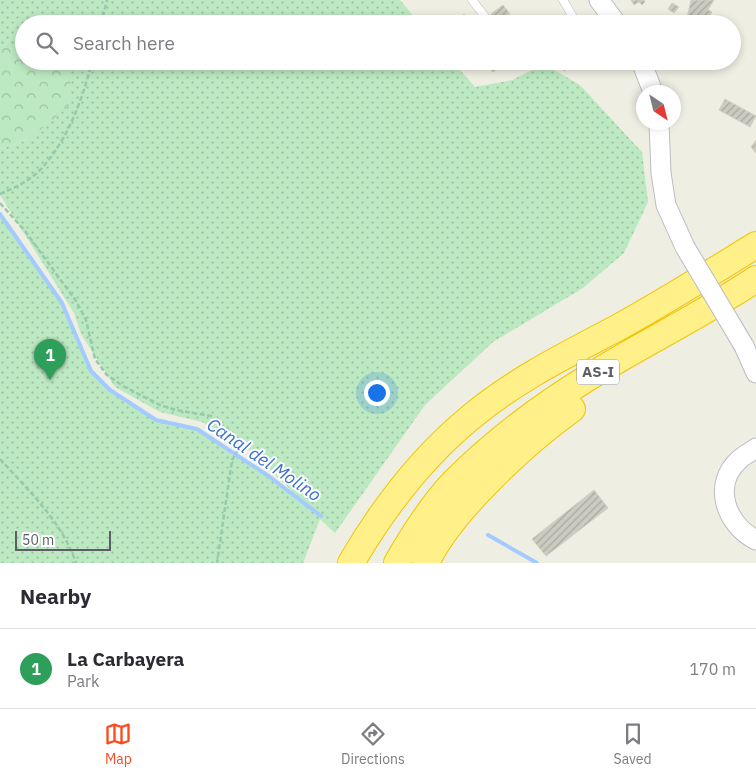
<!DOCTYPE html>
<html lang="en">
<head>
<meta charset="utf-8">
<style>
  :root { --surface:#fff; --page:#f2f2f3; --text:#2b2b33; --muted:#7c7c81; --line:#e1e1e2; --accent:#fa4a1e }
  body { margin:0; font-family:"IBM Plex Sans",sans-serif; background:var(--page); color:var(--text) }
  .compass { position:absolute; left:636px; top:85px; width:45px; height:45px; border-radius:50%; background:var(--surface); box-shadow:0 2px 8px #0003; rotate:145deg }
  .scale { position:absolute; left:15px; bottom:12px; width:96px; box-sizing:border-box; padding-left:5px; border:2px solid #5b5e65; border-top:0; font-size:14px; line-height:18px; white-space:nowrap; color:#5b5e65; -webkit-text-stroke:4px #fff; paint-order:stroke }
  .you { position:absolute; left:376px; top:392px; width:18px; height:18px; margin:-12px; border:4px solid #fff; border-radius:50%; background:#1a73e8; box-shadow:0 0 0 8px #1a73e833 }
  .badge { display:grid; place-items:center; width:32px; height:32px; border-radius:50%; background:var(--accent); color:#fff; font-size:16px; font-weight:700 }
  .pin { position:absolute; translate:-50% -41px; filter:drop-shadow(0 1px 2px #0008) }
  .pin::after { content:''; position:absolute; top:26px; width:18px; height:15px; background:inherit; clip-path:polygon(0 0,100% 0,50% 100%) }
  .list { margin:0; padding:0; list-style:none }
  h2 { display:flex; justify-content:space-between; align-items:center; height:65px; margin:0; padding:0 20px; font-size:21px }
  h2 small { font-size:16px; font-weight:400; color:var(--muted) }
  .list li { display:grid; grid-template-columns:32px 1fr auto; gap:15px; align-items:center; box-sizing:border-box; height:80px; padding:0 20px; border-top:1px solid var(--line) }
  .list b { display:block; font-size:19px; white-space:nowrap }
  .list p { margin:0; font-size:16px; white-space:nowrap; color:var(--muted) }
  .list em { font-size:16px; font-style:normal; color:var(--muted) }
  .icon { flex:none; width:28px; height:28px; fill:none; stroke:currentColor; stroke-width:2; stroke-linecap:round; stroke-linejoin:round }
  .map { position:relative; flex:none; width:756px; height:563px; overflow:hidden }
  .search { position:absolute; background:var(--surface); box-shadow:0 2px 8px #0003; left:15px; right:15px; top:15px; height:55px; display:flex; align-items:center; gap:12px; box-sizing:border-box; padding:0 18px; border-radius:28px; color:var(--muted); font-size:19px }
  .sheet { height:145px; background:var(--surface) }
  nav { display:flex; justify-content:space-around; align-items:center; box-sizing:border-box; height:70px; border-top:1px solid var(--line); background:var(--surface); font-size:14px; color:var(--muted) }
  nav a { display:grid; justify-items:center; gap:2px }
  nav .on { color:var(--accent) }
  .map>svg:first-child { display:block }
</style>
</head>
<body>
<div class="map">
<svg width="756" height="563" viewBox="0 0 756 563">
  <defs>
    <pattern id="grass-dots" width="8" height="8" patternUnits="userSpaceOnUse" patternTransform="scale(1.25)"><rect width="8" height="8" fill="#bce9c2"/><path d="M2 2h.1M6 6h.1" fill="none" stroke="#9cc0a1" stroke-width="1.8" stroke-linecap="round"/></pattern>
    <pattern id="forest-crowns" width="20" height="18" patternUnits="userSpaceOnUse" patternTransform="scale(1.25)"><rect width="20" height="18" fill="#bce9c2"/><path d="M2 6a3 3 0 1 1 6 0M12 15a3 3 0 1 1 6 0" fill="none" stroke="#9cc0a1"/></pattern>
    <pattern id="building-hatch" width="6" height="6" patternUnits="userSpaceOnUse" patternTransform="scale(1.25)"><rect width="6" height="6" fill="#cccbc1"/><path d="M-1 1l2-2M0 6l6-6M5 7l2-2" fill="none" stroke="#a9a8a0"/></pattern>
  </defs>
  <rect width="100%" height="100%" fill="#efeee3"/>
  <path fill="url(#grass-dots)" d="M0,0H400L420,24H24V52L0,45Z
    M56,61H452L475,87L512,80L544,64L580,85L642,152L648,202L624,253L583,288L493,342L425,405L335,533L320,519L303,563H0V214L62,303L91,371L110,390L156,420L197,429L299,498L251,451L202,422L160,412L115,387L81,334L74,313L0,195V149L29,139L70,69Z"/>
  <path fill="url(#forest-crowns)" d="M0,45L24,52V61H56L71,69L69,106L29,139L0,149Z"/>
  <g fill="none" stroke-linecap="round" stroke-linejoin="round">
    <path stroke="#a3cbff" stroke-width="4" d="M0,214L62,303L91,371L110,390L156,420L197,429L270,477L321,516
      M488,535L537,563"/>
  </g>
  <path fill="url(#building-hatch)" stroke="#d4d1c0" d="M631,0H644L645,2L642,5L639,2L634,5Z
    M691,0H714L708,10L712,12L707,20L704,19L701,24L687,18Z
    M672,3L679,7L674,13L668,9Z
    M503,5L510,14L497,23L491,14Z
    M464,14L472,24H452Z
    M483,61H509L493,72Z
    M566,64L569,68L564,71L561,67Z
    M725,99L756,116L750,127L719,110Z
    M756,140V153L751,147Z
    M594,490L608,508L546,556L532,539Z"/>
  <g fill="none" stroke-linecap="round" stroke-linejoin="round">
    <g stroke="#babcc3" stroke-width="9">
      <path id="service" d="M472,0L491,24
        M563,0L576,22L573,24"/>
    </g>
    <g stroke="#babcc3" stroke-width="21">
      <path id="tertiary" d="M599,0L617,24
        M641,61L653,92
        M659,122L661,173L666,205L685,247
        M744,346L756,373
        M756,448C751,452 744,455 740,459C711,484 726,525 756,540"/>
    </g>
    <g stroke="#f2c400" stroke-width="28">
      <path id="motorway" d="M351,563C383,508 421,458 471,417C515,380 568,354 619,327C666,301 711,273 756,245
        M397,563C413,535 431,506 454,482C494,442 540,407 589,377C644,343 702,315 756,279
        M426,563C450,511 525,443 572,409"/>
    </g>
    <path stroke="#95caab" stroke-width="2.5" stroke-dasharray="5 2.5" stroke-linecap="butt" d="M101,24L107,0
      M0,194C14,188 28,182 39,171C67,142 83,99 92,61
      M0,203L25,231L76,301L86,320L95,359L107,375L123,386L160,405L176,410L211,416L240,440L242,443L232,460L217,563
      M0,459C29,491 62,522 76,563"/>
    <use href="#service" stroke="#fff" stroke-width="8"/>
    <use href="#tertiary" stroke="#fff" stroke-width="19"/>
    <use href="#motorway" stroke="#fff08a" stroke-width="26"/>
    <g stroke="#babcc3" stroke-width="21" stroke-linecap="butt">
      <path id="tertiary-bridge" d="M685,247L744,346"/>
    </g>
    <use href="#tertiary-bridge" stroke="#fff" stroke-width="19"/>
  </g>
  <g text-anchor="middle" stroke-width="4" stroke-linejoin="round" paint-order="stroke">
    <rect fill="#fff" stroke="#8c8e93" stroke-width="1" x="577" y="359.5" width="42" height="25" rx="4"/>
    <g font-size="15" font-weight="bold" fill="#5b5e65">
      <text x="598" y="377">AS-I</text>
    </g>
    <g font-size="18" font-style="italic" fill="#3970ce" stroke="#fff">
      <text transform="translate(264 460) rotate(34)" y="6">Canal del Molino</text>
    </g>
  </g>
</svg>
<svg class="compass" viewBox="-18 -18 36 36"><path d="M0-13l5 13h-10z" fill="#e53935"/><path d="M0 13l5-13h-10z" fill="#7c7c81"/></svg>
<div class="scale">50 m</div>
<div class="you"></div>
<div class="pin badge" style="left:50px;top:380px;background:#2e9e5b">1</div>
<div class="search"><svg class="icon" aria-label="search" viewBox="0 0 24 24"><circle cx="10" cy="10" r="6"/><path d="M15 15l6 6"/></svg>Search here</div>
</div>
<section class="sheet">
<h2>Nearby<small></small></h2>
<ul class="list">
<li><span class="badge" style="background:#2e9e5b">1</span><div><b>La Carbayera</b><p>Park</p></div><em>170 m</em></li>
</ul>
</section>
<nav>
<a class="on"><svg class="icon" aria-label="map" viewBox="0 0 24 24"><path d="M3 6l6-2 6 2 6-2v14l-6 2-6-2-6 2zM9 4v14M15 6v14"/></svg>Map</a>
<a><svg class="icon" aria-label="directions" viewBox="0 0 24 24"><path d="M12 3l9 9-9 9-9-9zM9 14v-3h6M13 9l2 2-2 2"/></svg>Directions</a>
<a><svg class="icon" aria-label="saved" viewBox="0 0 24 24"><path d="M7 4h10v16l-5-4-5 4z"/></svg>Saved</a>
</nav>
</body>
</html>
